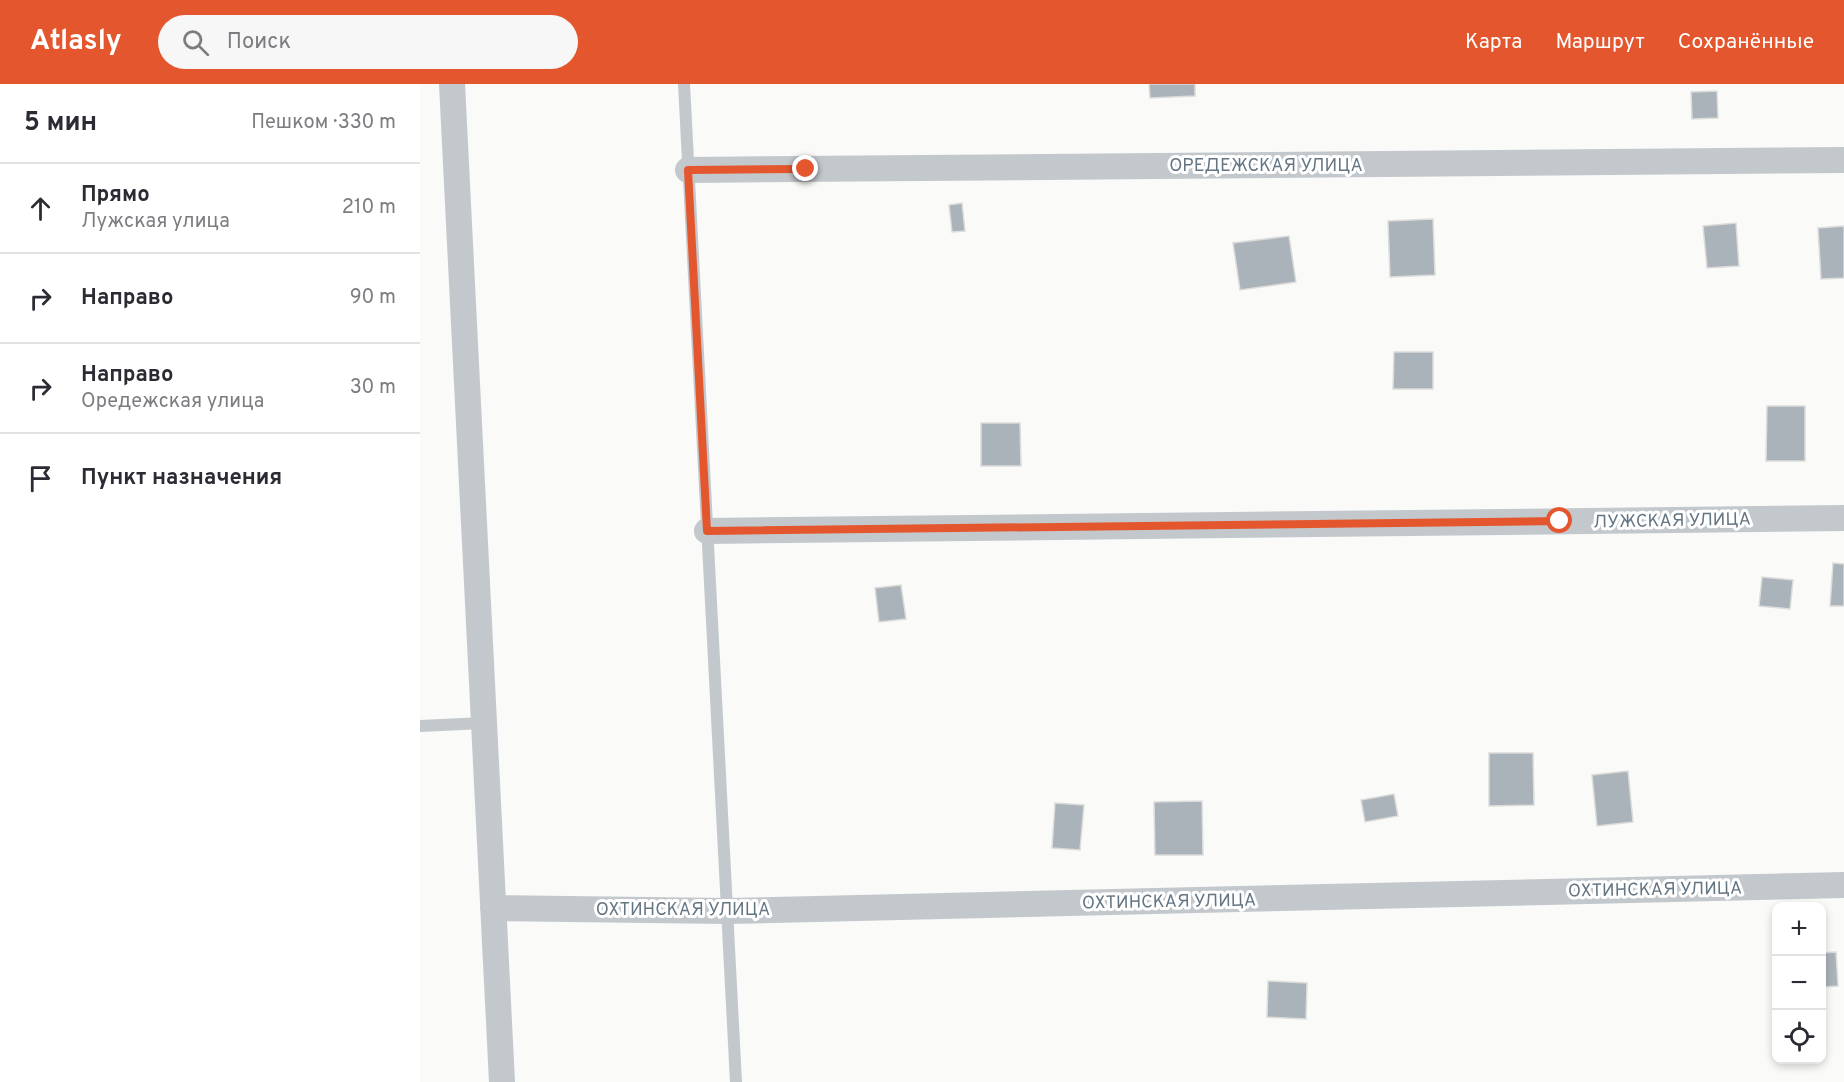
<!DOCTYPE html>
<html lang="ru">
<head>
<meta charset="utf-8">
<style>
  :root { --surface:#fff; --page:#f7f7f7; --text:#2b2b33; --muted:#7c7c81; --line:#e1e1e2; --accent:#e4572e }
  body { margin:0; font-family:Overpass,sans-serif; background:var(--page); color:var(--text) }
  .controls { position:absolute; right:18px; bottom:18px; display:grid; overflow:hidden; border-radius:12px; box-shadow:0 3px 9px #0003 }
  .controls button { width:54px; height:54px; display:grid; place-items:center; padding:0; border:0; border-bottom:2px solid var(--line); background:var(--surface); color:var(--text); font:30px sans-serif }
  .stop { position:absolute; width:18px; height:18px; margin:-14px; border:4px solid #e4572e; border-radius:50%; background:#fff }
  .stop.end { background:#e4572e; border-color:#fff; box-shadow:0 2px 6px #0008 }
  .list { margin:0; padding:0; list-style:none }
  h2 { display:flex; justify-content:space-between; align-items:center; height:78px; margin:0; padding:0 24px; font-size:26px }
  h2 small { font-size:20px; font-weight:400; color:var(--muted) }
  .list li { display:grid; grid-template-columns:39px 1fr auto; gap:18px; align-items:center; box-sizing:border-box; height:90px; padding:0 24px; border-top:2px solid var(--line) }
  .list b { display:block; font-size:22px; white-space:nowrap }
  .list p { margin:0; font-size:20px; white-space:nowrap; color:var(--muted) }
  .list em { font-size:20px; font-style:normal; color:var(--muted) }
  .icon { flex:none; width:33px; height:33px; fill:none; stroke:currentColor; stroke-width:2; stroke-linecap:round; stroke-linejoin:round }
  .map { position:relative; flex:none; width:1424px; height:998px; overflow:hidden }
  header { display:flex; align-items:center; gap:36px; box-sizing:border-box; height:84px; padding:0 30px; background:var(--accent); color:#fff }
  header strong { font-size:28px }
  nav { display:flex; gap:33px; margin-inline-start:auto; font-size:21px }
  .search { width:420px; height:54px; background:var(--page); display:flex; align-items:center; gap:15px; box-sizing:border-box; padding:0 21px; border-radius:33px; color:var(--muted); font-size:22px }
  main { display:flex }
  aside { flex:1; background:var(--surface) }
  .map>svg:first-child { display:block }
</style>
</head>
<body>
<header>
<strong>Atlasly</strong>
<div class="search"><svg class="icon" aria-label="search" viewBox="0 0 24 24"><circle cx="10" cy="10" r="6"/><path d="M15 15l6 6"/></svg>Поиск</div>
<nav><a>Карта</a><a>Маршрут</a><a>Сохранённые</a></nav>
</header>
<main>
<aside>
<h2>5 мин<small>Пешком · 330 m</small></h2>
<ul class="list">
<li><svg class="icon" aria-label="ahead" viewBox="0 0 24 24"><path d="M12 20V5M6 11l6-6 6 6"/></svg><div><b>Прямо</b><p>Лужская улица</p></div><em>210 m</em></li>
<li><svg class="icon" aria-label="right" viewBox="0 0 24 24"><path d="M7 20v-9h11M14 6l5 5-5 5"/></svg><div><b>Направо</b></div><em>90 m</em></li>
<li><svg class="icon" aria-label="right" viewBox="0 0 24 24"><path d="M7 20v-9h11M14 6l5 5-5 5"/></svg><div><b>Направо</b><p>Оредежская улица</p></div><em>30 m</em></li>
<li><svg class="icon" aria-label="arrive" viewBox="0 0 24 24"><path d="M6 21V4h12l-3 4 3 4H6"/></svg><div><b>Пункт назначения</b></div></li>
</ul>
</aside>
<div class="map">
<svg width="1424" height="998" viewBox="0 0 1424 998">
  <rect width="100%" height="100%" fill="#fafaf8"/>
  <path fill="#aab3b9" stroke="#dcdcda" stroke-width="1.5" d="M729,0H775V12L730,14Z
    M1297,7L1298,34L1272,35L1271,8Z
    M542,119L545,147L532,148L529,121Z
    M1013,135L1015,191L970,193L968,137Z
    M1316,139L1319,182L1287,184L1283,142Z
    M1424,142V194L1401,195L1398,144Z
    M869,152L876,198L820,206L813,159Z
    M974,268H1013V305H973Z
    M1347,322H1385V377H1346Z
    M561,339H600L601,382H561Z
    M1413,479L1424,480V522H1410Z
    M1342,493L1373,496L1370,525L1339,522Z
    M481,501L486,535L459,538L455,504Z
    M1069,669H1113L1114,721L1069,722Z
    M1208,687L1213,738L1177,742L1172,691Z
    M974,710L978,732L945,738L941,716Z
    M782,717L783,771H735L734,718Z
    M635,719L664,721L660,766L632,764Z
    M1416,868L1418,902L1402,903V869Z
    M848,897L887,899L886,935L847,933Z"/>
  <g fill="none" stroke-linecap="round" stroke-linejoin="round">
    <path stroke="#c3c8cc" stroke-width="12" d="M264,0L316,998
      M0,642L64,639"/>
    <path stroke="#c3c8cc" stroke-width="26" d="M32,0L82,998
      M268,86L1424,76
      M287,447L1424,434
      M73,824L307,827L1424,801"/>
  </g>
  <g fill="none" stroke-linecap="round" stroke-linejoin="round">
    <path stroke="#e4572e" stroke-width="8" d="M386,85L268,86L287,447L1140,437"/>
  </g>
  <g text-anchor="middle" stroke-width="6" stroke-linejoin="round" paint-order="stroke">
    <g font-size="18" fill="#657683" stroke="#fff">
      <text x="846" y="87">ОРЕДЕЖСКАЯ УЛИЦА</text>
      <text transform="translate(1252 436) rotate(-1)" y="6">ЛУЖСКАЯ УЛИЦА</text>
      <text transform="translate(1235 805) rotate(-1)" y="6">ОХТИНСКАЯ УЛИЦА</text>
      <text transform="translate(749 817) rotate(-1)" y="6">ОХТИНСКАЯ УЛИЦА</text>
      <text x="263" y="831">ОХТИНСКАЯ УЛИЦА</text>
    </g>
  </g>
</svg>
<div class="controls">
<button>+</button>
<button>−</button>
<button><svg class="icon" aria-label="locate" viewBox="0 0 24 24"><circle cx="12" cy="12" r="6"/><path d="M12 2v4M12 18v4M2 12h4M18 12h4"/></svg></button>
</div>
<div class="stop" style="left:1140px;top:437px"></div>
<div class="stop end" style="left:386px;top:85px"></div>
</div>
</main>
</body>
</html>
